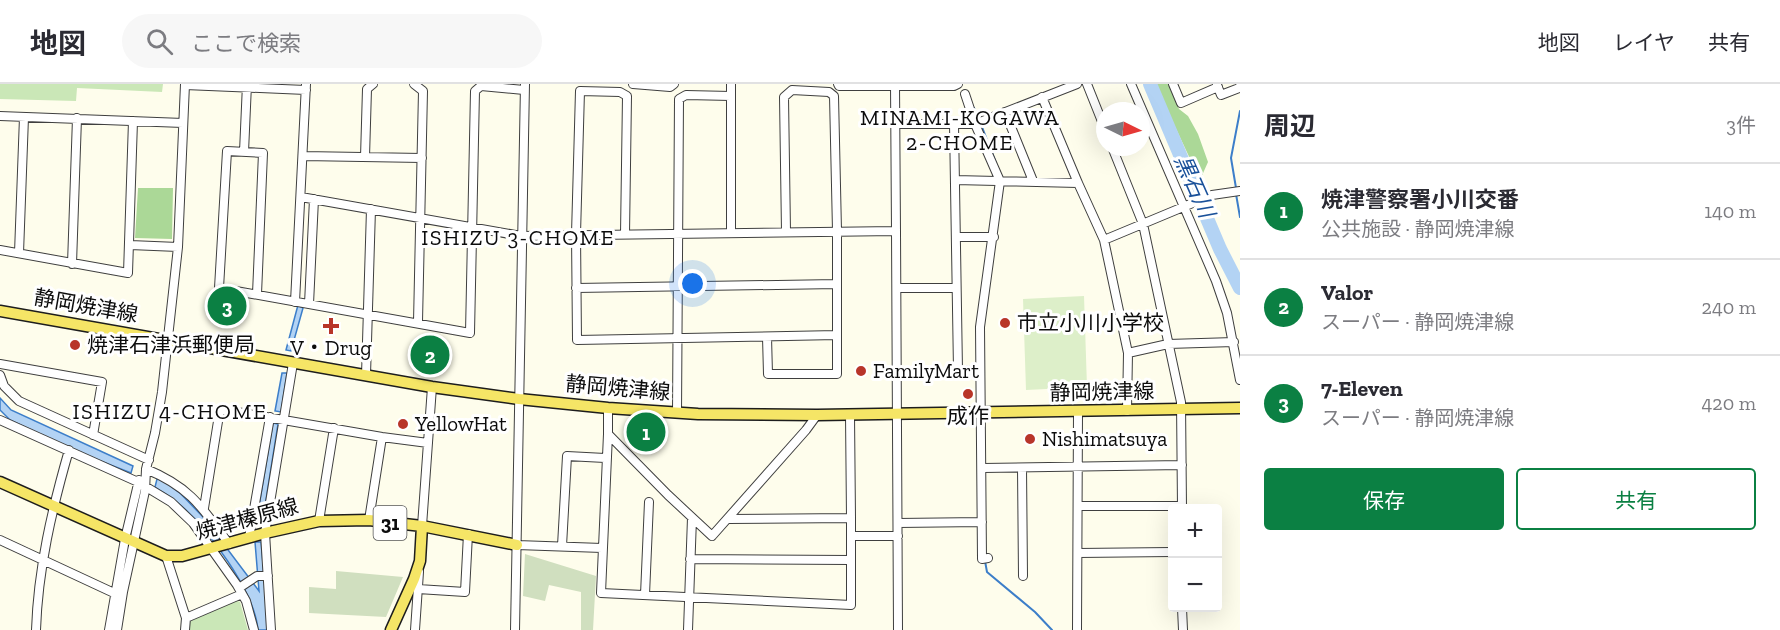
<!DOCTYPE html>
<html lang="ja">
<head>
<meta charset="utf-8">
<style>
  :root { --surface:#fff; --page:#f7f7f7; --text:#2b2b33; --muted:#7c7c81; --line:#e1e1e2; --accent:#0b8043 }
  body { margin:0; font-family:"Zilla Slab","Noto Sans JP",serif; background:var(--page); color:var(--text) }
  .controls { position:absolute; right:18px; bottom:18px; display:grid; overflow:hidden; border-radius:6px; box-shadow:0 6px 24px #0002 }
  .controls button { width:54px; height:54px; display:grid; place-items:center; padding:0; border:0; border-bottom:2px solid var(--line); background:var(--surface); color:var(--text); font:30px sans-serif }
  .compass { position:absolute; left:1096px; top:18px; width:54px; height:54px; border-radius:50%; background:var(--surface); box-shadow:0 6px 24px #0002; rotate:95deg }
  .you { position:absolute; left:693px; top:200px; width:21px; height:21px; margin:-15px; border:4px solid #fff; border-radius:50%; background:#1a73e8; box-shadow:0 0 0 9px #1a73e833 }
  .badge { display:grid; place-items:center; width:39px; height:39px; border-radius:50%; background:var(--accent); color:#fff; font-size:20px; font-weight:700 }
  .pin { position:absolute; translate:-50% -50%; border:3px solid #fff; box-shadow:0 2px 6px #0006 }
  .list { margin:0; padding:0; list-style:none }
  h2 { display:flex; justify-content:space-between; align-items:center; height:78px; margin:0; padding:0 24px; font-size:26px }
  h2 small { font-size:20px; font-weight:400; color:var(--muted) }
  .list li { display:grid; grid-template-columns:39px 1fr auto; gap:18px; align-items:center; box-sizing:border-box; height:96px; padding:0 24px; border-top:2px solid var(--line) }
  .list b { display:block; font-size:22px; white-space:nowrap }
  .list p { margin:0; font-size:20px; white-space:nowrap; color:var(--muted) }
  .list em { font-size:20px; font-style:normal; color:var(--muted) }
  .actions { display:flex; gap:12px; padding:18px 24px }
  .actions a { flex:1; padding:14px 0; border:2px solid var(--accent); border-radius:6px; text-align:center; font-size:21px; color:var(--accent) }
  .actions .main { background:var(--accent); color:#fff }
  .icon { flex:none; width:33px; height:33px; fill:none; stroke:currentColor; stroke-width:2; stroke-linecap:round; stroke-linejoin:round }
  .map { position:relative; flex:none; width:1240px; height:546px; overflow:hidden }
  header { display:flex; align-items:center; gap:36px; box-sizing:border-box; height:84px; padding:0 30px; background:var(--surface); border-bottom:2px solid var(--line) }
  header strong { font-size:28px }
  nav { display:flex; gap:33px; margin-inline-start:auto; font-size:21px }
  .search { width:420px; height:54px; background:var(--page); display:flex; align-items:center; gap:15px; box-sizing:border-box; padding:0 21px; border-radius:33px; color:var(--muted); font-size:22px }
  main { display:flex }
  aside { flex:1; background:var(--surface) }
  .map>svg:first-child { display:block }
</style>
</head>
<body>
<header>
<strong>地図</strong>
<div class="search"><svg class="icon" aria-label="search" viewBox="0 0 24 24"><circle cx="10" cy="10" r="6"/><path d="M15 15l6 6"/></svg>ここで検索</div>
<nav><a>地図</a><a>レイヤ</a><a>共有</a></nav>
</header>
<main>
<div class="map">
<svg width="1240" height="546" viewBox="0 0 1240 546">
  <rect width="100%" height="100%" fill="#fefdec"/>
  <path fill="#cae7b7" d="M0,0H163L162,8L77,4L76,17L0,15Z
    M236,516L240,518L248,546H189V535Z"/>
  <path fill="#abd897" d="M1155,0H1168L1179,25L1188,32L1198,50L1208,78L1200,96Z
    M138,104H173L172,155L135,154Z"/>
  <path fill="#d0dfbf" d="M525,470L596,492L593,546H581V508L549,501L545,517L523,512Z
    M336,487L403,493L386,533L309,529V503L336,505Z"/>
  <path fill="#ddefc9" d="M1084,212L1087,303L1026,306L1023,215Z"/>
  <path fill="#b3d3f4" stroke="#3c7ec9" stroke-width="1.5" d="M298,221L303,224L291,267L286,266Z
    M282,289H287L281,328L275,327Z
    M0,314L11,326L133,382L131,389L75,367L10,336L0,326Z
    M273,339L278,340L262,441L256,440Z
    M160,394L181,410L204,434L259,507L255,458H261L269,546H258C255,508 207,443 178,419C171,413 162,408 155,403L157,395Z"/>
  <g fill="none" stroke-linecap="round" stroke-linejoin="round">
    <path stroke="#3c7ec9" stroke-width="2" d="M974,24L978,33
      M982,43L996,79
      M1236,104L1231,74L1240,27
      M1236,110L1240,133
      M985,477L987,488L1035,528L1052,546"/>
    <path stroke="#b3d3f4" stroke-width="14" d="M1150,0L1220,165L1240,204"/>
    <g stroke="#3f3f3f" stroke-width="10">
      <path id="minor" d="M414,0L423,7L418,238
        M633,0L670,3L674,0
        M731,0V149
        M838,0L839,2H954L958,0
        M1087,0L1105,45
        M1131,0L1216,197L1227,229L1240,296
        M1173,0L1181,19L1218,3
        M185,1L306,6
        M1217,1L1221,11L1239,4L1240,2
        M965,10L975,40L1000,97L980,243L982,475L988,474
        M1042,13L1078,99L1104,156L1128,269L1127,327
        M1005,28L1033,97
        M0,32L183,39
        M895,40H975L1077,0
        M954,40L958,286L980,287
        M1112,63L1143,140L1181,318L1182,424
        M244,68L247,0
        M303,72L422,74
        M365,73L367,5L373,0
        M955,96L1078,99
        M301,113L521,152L896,147L895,0
        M896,147L898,546
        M625,150L627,12L620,8L580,7L576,150L577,256L837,251
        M956,153H994
        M1104,156L1212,111L1240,107
        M130,161L178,163
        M0,166L128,189L133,37
        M19,169L24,33
        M72,180L77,34
        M576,204L837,200
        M897,204H956
        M257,210L263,69L227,67L219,204L470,249L475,7L481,2L524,6
        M295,218L306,0
        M309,220L314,115
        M767,253L768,290H837V147L834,12L829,8L792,6L784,13L786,148
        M1128,269L1168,260L1234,258
        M0,280L102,298L93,351
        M0,291L4,302L19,317L149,376
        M366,291L371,125
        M608,324V350L668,411L712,452L806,346L817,331
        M677,329L679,15L686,11L731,12
        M0,336L138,398L171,418L193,439L237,501L246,517L254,546
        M608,350L601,509L851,521V434
        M983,384L1182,381
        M1022,384L1023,492
        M146,385C190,403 202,423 229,460
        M1078,422H1182
        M204,424L220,325L382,353L428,359
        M728,435L851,434L850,331
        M369,436L382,353
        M319,437L334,344
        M898,439L982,438
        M422,442L432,303
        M851,452H898
        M249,454L270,333
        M0,456L114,509
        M517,461L602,464
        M562,462L567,372L605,374
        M1078,469L1172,468
        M166,472L186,534L185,546
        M690,475L851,476
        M239,504L257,492H268
        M418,505L465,508L468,450
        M645,511L649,418
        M1182,524L1183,546
        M186,534L242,510
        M36,546C38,485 52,425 69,366
        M109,546L125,455L139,396
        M117,546L123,508L145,407L146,385L155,349L162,308L178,163L185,0
        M271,546L265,449L293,279
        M415,546L419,488
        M515,546L525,0
        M688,546L692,434
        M1077,546L1078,328"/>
    </g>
    <g stroke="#1d1d1d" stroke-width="13">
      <path id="major" d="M0,227L432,303L519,315L608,324L698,330L817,331L1240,324
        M0,398L166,472H182L265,449L319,437L369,436L422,442L517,461
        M391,546L414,495L420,477L422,442"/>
    </g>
    <use href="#minor" stroke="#fff" stroke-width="8"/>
    <use href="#major" stroke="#f5e566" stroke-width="10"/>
  </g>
  <g fill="#b83529" stroke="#fff" stroke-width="2">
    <circle cx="1005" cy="239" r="6"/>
    <path d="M328 233h6v6h6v6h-6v6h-6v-6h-6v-6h6z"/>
    <circle cx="75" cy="261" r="6"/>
    <circle cx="861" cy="287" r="6"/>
    <circle cx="968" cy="310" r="6"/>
    <circle cx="403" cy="340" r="6"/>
    <circle cx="1030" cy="355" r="6"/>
  </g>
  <g text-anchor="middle" stroke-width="6" stroke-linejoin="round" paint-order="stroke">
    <rect fill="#fff" stroke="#555" stroke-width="1.5" x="373.5" y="422" width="33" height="34" rx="4.5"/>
    <g font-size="20" font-weight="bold" fill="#0c0c0c">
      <text x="390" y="446">31</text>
    </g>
    <g font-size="21" fill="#0c0c0c" stroke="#fff">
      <text transform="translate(86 222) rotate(10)" y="7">静岡焼津線</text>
      <text transform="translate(618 304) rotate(5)" y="7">静岡焼津線</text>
      <text transform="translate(1102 308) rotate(-1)" y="7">静岡焼津線</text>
      <text transform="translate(247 435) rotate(-15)" y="7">焼津榛原線</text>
    </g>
    <g font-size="21" fill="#0c0c0c" stroke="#fff" text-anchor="start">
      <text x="1017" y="246">市立小川小学校</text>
      <text x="87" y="268">焼津石津浜郵便局</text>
      <text x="331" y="271" text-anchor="middle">V・Drug</text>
      <text x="873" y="294">FamilyMart</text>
      <text x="968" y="339" text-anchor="middle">成作</text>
      <text x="415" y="347">YellowHat</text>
      <text x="1042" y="362">Nishimatsuya</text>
    </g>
    <g font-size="22" letter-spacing="1.5" fill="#0c0c0c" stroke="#fff">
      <text x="960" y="41">MINAMI-KOGAWA<tspan x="960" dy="25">2-CHOME</tspan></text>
      <text x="518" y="161">ISHIZU 3-CHOME</text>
      <text x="170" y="335">ISHIZU 4-CHOME</text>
    </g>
    <g font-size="22" font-style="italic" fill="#1a519a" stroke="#fff">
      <text transform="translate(1195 102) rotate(66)" y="8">黒石川</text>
    </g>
  </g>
</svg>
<div class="controls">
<button>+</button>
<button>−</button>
</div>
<svg class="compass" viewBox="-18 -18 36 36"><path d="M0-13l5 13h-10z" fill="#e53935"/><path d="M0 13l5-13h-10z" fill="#7c7c81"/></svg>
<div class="you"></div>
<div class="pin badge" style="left:646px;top:348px">1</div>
<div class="pin badge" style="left:430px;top:271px">2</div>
<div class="pin badge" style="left:227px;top:222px">3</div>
</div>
<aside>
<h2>周辺<small>3件</small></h2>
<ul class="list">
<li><span class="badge">1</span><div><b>焼津警察署小川交番</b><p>公共施設 · 静岡焼津線</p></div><em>140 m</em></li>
<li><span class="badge">2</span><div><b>Valor</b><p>スーパー · 静岡焼津線</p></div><em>240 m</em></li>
<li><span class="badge">3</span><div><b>7-Eleven</b><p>スーパー · 静岡焼津線</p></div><em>420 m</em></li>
</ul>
<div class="actions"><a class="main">保存</a><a>共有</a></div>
</aside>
</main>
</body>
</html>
